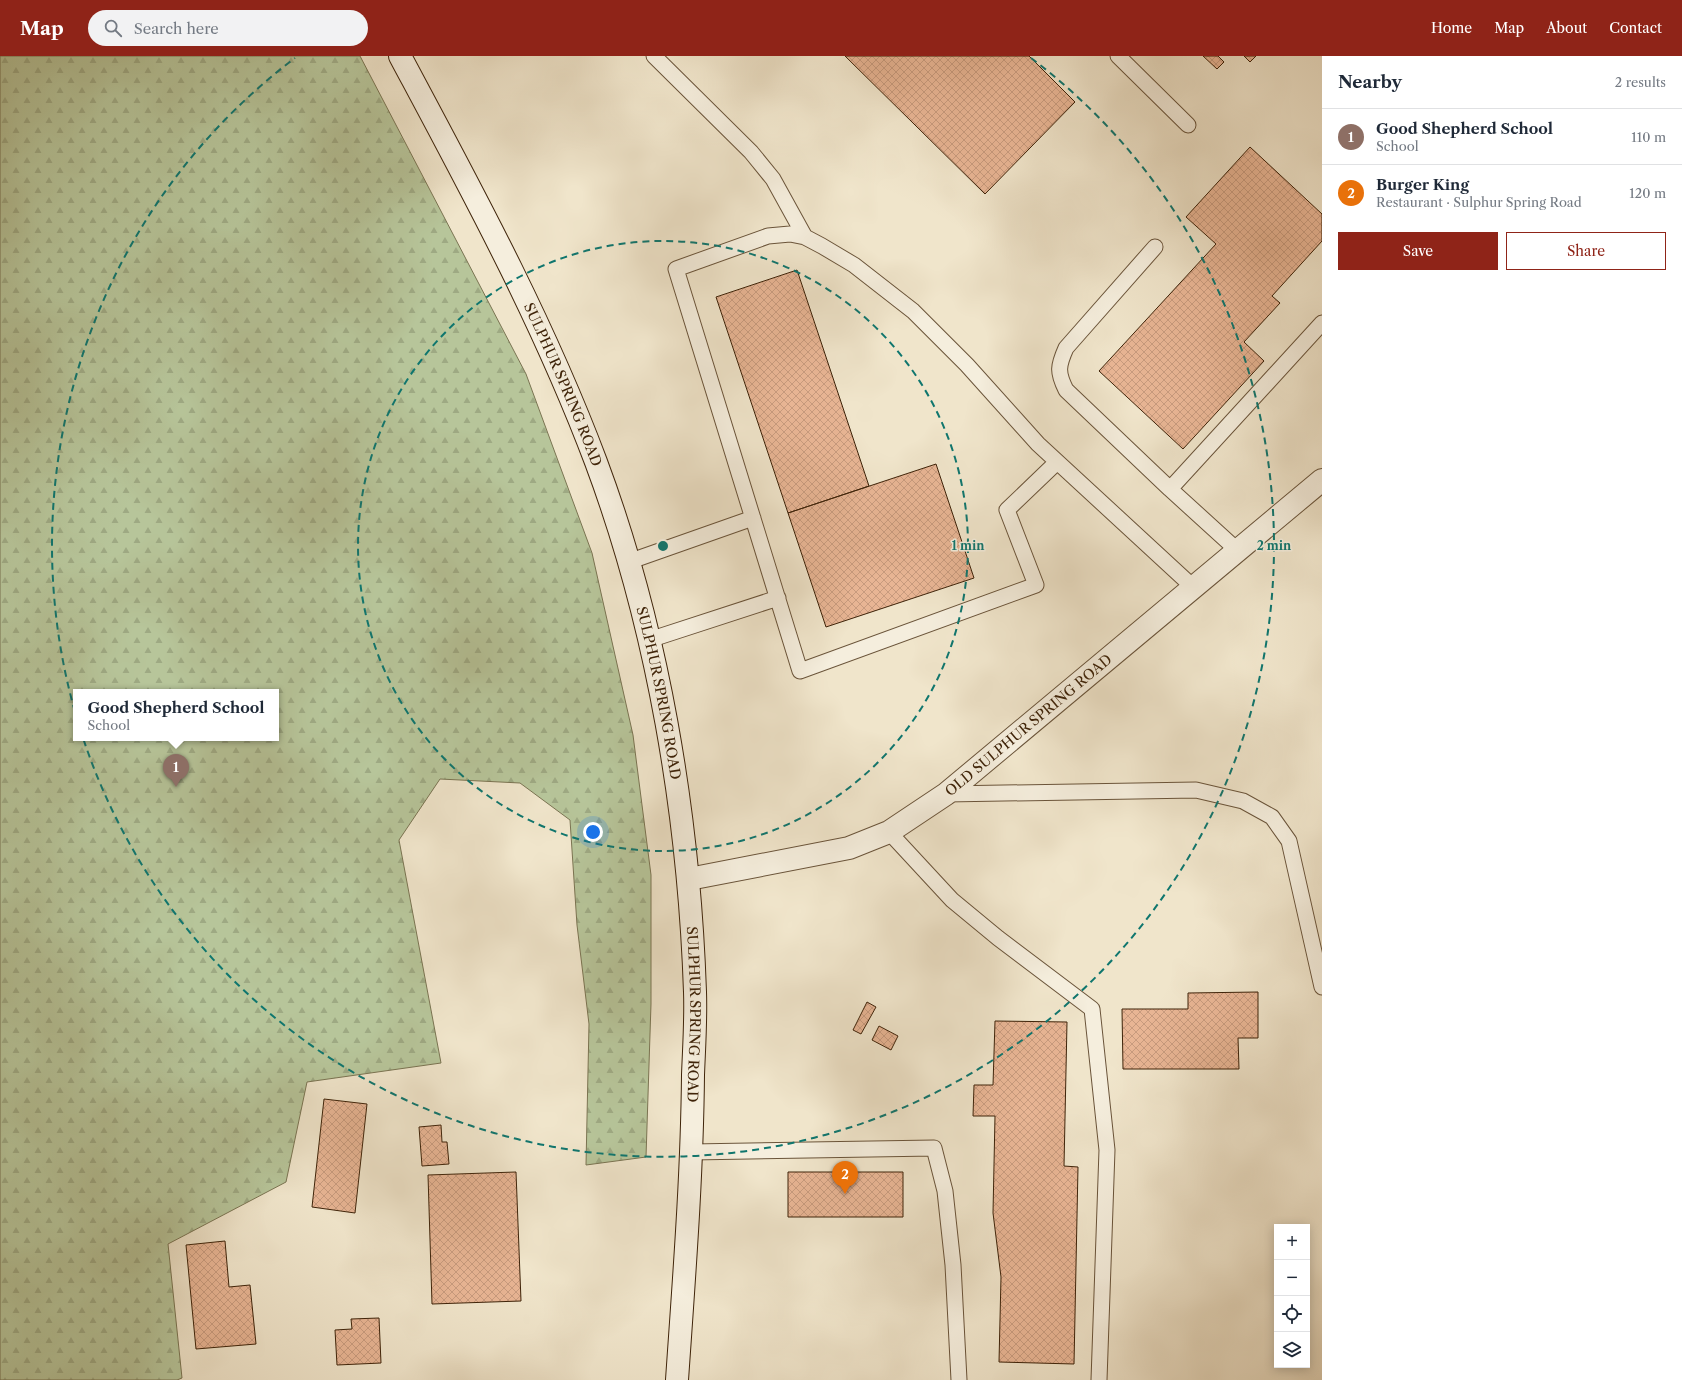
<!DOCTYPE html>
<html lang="en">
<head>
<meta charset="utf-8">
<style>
  :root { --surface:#fff; --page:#f2f2f3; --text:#1f2937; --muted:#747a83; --line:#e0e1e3; --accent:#8f2418 }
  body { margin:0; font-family:"Libre Caslon Text",serif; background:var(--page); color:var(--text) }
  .controls { position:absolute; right:12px; bottom:12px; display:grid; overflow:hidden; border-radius:0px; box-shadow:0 2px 10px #0003 }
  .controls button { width:36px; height:36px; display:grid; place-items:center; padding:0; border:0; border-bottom:1px solid var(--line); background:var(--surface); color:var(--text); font:20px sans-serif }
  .you { position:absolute; left:593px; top:776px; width:14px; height:14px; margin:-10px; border:3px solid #fff; border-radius:50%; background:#1a73e8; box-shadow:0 0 0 6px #1a73e833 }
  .badge { display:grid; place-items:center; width:26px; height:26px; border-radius:50%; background:var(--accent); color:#fff; font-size:13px; font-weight:700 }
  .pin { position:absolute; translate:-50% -33px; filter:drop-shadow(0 1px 2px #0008) }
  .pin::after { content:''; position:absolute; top:21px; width:14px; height:12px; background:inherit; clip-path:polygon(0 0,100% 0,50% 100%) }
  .popup { position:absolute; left:73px; top:633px; width:206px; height:52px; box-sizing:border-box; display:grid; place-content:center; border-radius:0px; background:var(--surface); filter:drop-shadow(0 1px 3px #0005); font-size:13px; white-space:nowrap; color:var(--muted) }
  .popup b { font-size:15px; color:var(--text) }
  .popup::after { content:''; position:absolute; left:50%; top:100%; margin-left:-8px; border:8px solid transparent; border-top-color:var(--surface) }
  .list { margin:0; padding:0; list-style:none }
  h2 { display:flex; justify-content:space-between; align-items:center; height:52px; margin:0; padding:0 16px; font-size:17px }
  h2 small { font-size:13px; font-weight:400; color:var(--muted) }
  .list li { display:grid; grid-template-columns:26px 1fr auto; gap:12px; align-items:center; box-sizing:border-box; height:56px; padding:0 16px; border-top:1px solid var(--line) }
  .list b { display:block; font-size:15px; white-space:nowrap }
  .list p { margin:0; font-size:13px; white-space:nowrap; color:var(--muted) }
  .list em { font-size:13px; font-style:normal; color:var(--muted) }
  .actions { display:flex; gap:8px; padding:12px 16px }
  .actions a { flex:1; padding:9px 0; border:1px solid var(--accent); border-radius:0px; text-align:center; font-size:14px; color:var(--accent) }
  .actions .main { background:var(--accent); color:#fff }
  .icon { flex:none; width:22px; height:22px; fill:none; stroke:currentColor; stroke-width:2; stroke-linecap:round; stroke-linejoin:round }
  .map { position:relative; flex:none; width:1322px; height:1324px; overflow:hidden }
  header { display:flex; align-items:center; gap:24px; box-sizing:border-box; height:56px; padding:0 20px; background:var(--accent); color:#fff }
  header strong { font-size:19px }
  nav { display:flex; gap:22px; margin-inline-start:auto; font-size:14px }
  .search { width:280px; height:36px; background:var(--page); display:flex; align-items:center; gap:10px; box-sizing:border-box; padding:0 14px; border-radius:22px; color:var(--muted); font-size:15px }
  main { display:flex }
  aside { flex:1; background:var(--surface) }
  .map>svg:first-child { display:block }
</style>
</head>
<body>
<header>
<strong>Map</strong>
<div class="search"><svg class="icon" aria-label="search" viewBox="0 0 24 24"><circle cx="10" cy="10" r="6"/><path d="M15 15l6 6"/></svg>Search here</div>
<nav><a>Home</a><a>Map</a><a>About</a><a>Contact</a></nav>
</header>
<main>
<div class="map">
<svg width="1322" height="1324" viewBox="0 0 1322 1324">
  <defs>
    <pattern id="forest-firs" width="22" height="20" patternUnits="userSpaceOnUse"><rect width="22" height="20" fill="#b7c59a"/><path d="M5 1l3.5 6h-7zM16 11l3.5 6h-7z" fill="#9ea983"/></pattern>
    <pattern id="building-cross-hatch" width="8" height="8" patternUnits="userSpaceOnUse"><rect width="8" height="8" fill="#e8b594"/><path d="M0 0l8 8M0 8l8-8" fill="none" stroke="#c89b7e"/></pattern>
  </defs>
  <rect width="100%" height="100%" fill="#f0e5cb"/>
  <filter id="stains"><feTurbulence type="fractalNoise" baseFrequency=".005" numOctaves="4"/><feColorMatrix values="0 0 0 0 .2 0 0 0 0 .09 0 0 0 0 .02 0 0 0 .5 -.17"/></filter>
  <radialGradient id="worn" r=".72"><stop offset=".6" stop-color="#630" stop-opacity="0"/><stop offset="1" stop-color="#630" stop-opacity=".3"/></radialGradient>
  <path fill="url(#forest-firs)" stroke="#7a7452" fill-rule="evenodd" d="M0,0H360L526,318L592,497L633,679L651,819V948L646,1101L586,1109L589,968L577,869L570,764L520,727L440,723L399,784L441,1007L307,1026L286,1126L168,1188L182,1322L177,1324H0ZM76,636H276V682H76Z"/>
  <path fill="url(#building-cross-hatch)" stroke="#3e2309" d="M845,0H1029L1075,46L985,138Z
    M1203,0H1218L1224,6L1217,13Z
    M1244,0H1256L1250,6Z
    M1250,91L1322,158V185L1272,240L1280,247L1244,286L1264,305L1183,393L1099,315L1216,188L1186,161Z
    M797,214L869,430L788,457L716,241Z
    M936,408L974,522L826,571L788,457Z
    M1258,936V982H1238L1239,1013H1123L1122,953H1188V937Z
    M867,946L876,951L861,978L853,974Z
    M995,965L1067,966L1064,1110L1078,1111L1074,1308L999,1306L1001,1221L993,1157L995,1060H973L974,1029H993Z
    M879,970L898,980L891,994L872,984Z
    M324,1043L367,1048L355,1157L312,1151Z
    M441,1069L442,1086H447L449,1108L422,1110L419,1071Z
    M516,1116L521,1245L432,1248L428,1119Z
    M788,1116H903V1161H788Z
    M225,1185L229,1231L250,1229L256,1288L196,1293L186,1189Z
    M379,1262L381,1307L337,1309L335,1274L352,1273L351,1263Z"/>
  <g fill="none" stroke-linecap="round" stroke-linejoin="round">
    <g stroke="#6a543a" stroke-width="17">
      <path id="service" d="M654,0L751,96L773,123L805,181
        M1118,0L1188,69
        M1155,191L1066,292C1058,310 1057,316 1066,334L1170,433L1237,494
        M1057,406L1007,454L1036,529L800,615L676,213L768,180L790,178L805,181L822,190L854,209L913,255L967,309L1038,388L1193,531
        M1170,433L1322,267
        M628,506L753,462
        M649,584L778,542
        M946,738L1196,734L1243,745L1272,761L1289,785L1322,931
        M889,776L952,844L998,882L1092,953L1107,1094L1099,1324
        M692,1096L934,1092L945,1135L953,1209L959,1324"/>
    </g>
    <g stroke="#6a543a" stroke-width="24">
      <g id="minor">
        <path id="s1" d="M689,823L849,792L889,776L946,738L1322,424"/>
      </g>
    </g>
    <g stroke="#3e2309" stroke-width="24">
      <g id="secondary">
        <path id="s2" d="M400,0C471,133 543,265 596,406C658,572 689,759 695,936C696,964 694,992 693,1019C692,1121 684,1222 677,1324"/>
      </g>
    </g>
    <use href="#service" stroke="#f5eedd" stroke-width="15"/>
    <use href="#minor" stroke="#f5eedd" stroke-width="22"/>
    <use href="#secondary" stroke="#f5eedd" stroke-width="22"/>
  </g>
  <g fill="none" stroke="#0f766e" stroke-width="2" stroke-dasharray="7 5">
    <circle cx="663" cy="490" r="305"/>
    <path d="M1031 2A611 611 0 1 1 295 2"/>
  </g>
  <g text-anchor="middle" stroke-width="3" stroke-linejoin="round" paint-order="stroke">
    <g font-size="14" fill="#3e2309" stroke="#f5eedd">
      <text dy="5" stroke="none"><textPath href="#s2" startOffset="367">SULPHUR SPRING ROAD</textPath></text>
      <text dy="5" stroke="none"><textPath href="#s2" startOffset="691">SULPHUR SPRING ROAD</textPath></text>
      <text dy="5" stroke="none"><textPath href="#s1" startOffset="382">OLD SULPHUR SPRING ROAD</textPath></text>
      <text dy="5" stroke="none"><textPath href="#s2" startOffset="1015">SULPHUR SPRING ROAD</textPath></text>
    </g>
  </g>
  <circle cx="663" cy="490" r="6" fill="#0f766e" stroke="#f5eedd" stroke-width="2"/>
  <g font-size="12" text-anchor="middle" font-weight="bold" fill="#0f766e" stroke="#f5eedd" stroke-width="3" stroke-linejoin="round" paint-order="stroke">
    <text x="968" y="494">1 min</text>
    <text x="1274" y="494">2 min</text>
  </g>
  <rect width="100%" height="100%" filter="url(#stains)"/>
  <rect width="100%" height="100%" fill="url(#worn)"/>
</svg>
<div class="controls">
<button>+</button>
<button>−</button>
<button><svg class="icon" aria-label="locate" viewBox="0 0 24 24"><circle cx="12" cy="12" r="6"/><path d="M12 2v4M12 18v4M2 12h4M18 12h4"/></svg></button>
<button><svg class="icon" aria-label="layers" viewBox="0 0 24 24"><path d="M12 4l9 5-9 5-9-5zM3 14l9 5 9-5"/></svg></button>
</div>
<div class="you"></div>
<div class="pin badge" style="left:176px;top:731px;background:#8d6e63">1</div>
<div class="popup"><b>Good Shepherd School</b>School</div>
<div class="pin badge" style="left:845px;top:1138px;background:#e8710a">2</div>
</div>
<aside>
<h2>Nearby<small>2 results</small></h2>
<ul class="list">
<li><span class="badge" style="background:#8d6e63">1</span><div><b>Good Shepherd School</b><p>School</p></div><em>110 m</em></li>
<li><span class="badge" style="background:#e8710a">2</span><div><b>Burger King</b><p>Restaurant · Sulphur Spring Road</p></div><em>120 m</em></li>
</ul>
<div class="actions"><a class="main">Save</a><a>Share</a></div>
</aside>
</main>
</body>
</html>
